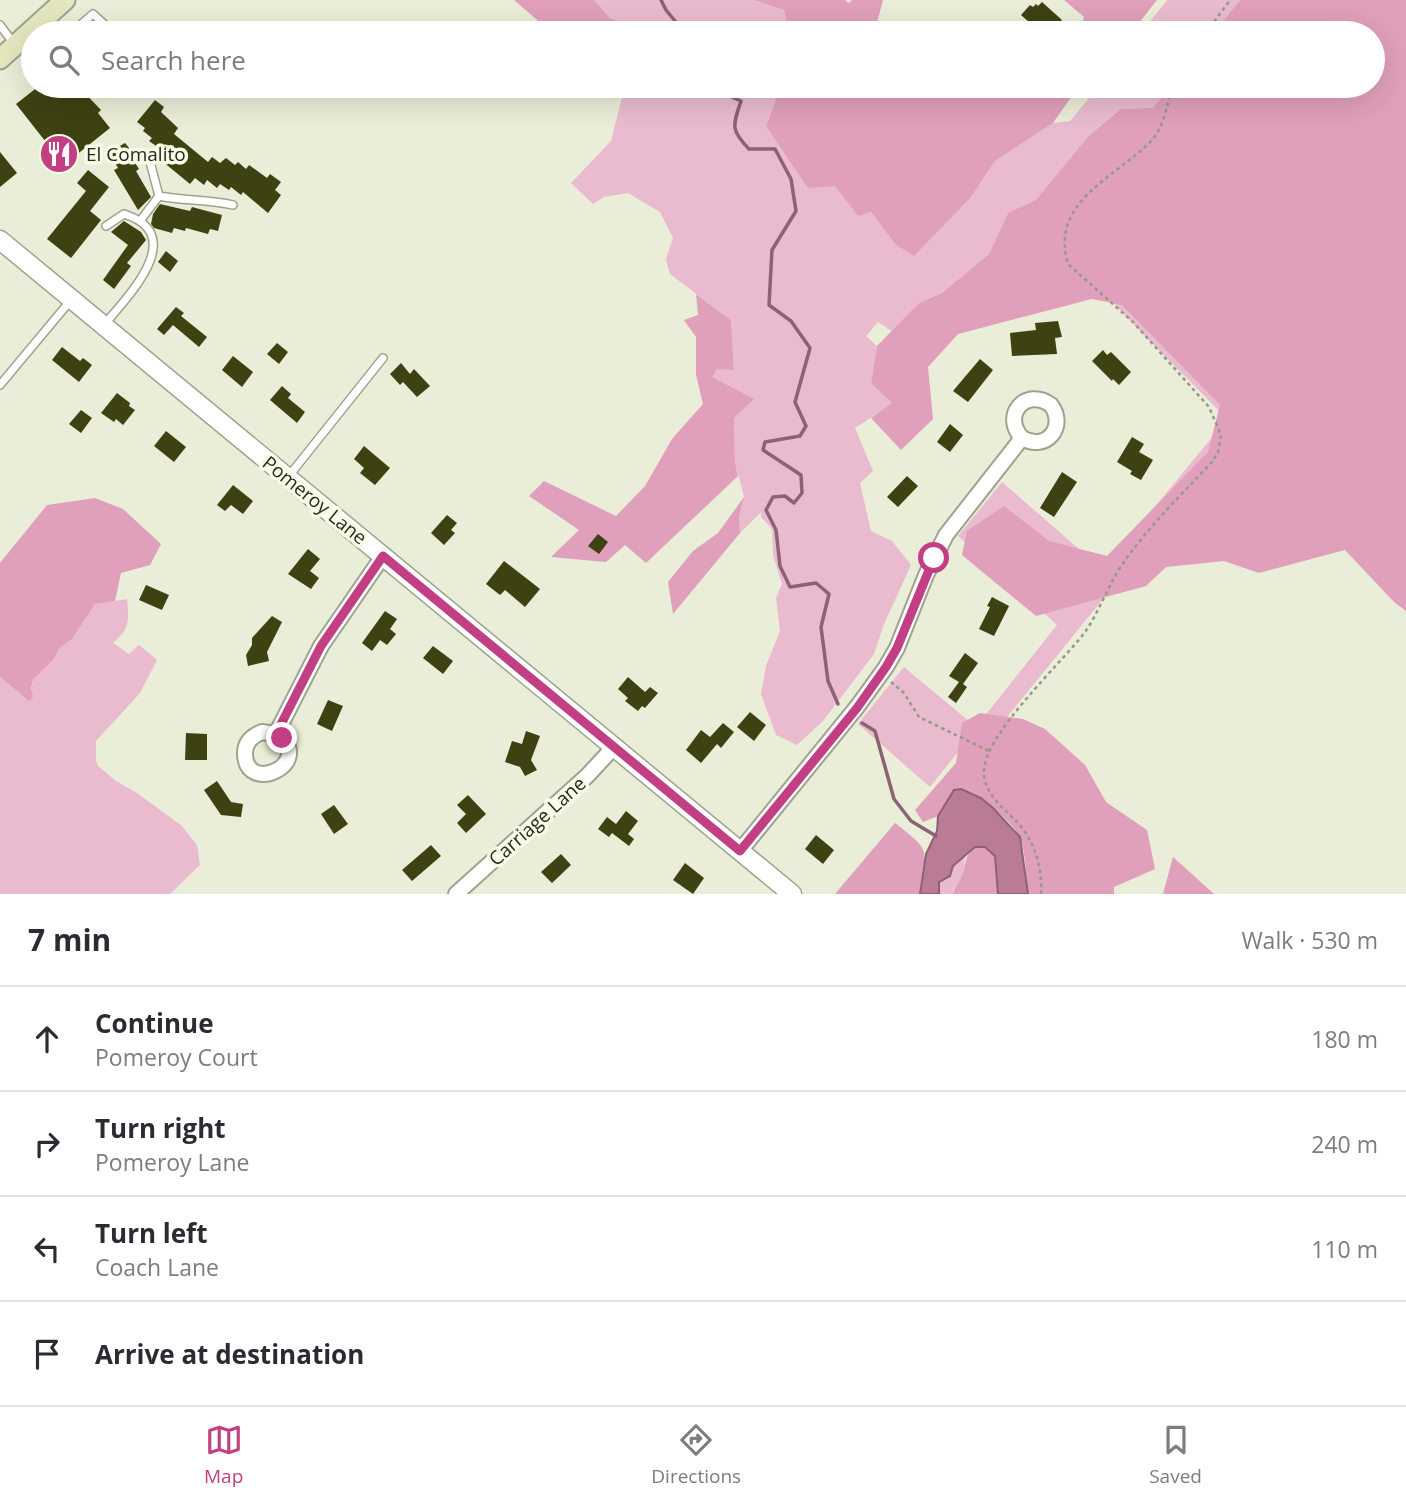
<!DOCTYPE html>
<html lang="en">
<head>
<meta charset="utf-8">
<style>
  :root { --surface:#fff; --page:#f7f7f7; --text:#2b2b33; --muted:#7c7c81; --line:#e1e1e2; --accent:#c33f84 }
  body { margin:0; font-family:"Open Sans",sans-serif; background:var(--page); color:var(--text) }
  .stop { position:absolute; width:21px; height:21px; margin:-16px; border:5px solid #c33f84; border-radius:50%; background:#fff }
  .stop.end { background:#c33f84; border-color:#fff; box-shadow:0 2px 7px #0008 }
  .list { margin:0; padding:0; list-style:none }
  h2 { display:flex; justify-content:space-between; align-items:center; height:91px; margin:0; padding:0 28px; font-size:30px }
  h2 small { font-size:23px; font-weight:400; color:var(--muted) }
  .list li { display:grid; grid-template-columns:46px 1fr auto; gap:21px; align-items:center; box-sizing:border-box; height:105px; padding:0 28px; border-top:2px solid var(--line) }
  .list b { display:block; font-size:26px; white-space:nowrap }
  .list p { margin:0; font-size:23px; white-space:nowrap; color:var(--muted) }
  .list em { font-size:23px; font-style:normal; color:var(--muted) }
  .icon { flex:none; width:38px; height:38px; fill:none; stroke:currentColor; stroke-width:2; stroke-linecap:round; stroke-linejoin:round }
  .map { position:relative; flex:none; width:1406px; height:894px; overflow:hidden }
  .search { position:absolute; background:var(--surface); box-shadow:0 7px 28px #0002; left:21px; right:21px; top:21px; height:77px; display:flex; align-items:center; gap:18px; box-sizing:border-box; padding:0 24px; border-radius:38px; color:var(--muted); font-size:26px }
  .sheet { height:511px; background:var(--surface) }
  nav { display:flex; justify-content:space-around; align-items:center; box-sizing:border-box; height:98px; border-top:2px solid var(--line); background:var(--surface); font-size:19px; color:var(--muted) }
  nav a { display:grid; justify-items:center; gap:4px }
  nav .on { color:var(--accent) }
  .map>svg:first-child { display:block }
</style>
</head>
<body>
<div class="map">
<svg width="1406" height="894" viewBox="0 0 1406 894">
  <rect width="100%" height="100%" fill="#eaedd7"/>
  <path fill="#eabbce" d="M594,0H754L784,10L789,33H628L629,26L610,18Z
    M1167,0H1240L1213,33H1141Z
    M625,86H781L766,126L835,186L858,215L871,212L895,244L971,197L995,161L1053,123L1070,121L1099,86H1171L1061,223L1251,417L990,738L958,752L930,787L858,724L904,667L976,727L1057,625L958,536L1002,482L1103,570L1227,419L1140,331L1023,207L1008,213L989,254L942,293L919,303L893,332L878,322L866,336L877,346L871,383L893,403L855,428L873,471L860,483L871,531L892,541L911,565L884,624L874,654L823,721L797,745L776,735L761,694L766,666L780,631L776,598L782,584L773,555L772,529L761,517V512L740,533L739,517L744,497L735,462L734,418L753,399L711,377L717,369H734L731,320L670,274L666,259L673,238L660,212L628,193L604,197L593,204L571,183L611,141Z
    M127,599C129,621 130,628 113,643L129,654L139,645L157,660L140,693L96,741V761L98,766L116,781L137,793L182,826L197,845L200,865L170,894H0V677L29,701L33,680L54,659L60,646L72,639L95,604Z
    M965,857L963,875L953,889V894H939V882L950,876L953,866Z"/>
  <path fill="#e09fba" d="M514,0H594L610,18L629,26L628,33H552Z
    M754,0H845L849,3L852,0H883L877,23L885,33H789L784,10Z
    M1064,0H1157L1131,33H1080L1084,17Z
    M1240,0H1406V611L1394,602L1345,550L1259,573L1224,561L1166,567L1146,586L1036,616L962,555L967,531L1004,506L1049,541L1107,556L1208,452L1220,405L1122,305L1092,299L958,334L928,367L933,419L901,450L871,418L892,403L871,383L877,346L919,303L942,293L989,254L1008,213L1036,200L1088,137L1121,109L1153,108L1171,86H1373V33H1213Z
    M781,86H986L995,95L1015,91L1014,86H1079L1053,123L995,161L971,197L914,256L895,244L871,212L858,216L835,186L808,188L766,126Z
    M696,294L731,320L734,370L717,369L712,377L754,399L734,418L735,462L738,476L646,563L625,545L606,562L551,557L579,530L529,496L544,481L616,516L645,486L672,439L703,404L696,375V337L684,320L698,315Z
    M744,497L739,517L740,533L673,614L668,582L693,551L718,533Z
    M95,498L123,509L161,544L150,565L121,573L115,601L95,604L72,639L60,647L54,659L33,680L31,688L33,697L29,701L0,677V563L47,505Z
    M980,713L1023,719L1045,729L1085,765L1106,802L1147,830L1155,869L1114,887V894H1028C1026,878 1026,852 1020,838C1012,820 974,788 954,790L938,816L923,822L915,810L956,763L962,723Z
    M895,823C936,855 923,847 920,894H835Z
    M975,847H985L995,856L998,894H953C954,885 961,881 963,873C967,859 964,858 975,847Z
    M1173,857L1214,894H1163Z"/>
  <path fill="#b97b96" stroke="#8d6273" stroke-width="2" d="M961,789L981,798L993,808L1020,837L1028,894H998L995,856L985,847H975L953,866L950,876L939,882V894H920L926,854L937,831L938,816L954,790Z"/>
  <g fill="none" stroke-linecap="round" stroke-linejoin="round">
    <path stroke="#8d6273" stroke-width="3.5" d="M661,0L666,10L685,33
      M706,86L741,101C733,125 730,130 749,149H775L791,179L796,211L772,250L769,305L791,321L810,348L795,402L806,426L800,436L765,442L763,450L801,475L802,493L794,503L785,496L773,497L766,510L776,530L780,566L790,587L816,583L829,594L821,627L828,681L838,704
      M862,723L875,731L894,799L911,821L936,836"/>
  </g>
  <path fill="#3e4212" d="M1042,2L1062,20L1055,27L1047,21L1039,31L1021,15L1030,5L1033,7L1036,4L1038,6Z
    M39,86H78L101,110L98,113L110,128L60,168L45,150L49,146L16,104Z
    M155,100L164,107L161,112L178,128L174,134L208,162L212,157L220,163L226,158L235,165L238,162L246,169L249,165L267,178L270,174L281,182L275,190L281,195L268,213L243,192L241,195L231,187L229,190L220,184L217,188L207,180L204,185L195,178L190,184L162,161L164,159L155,152L159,148L149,141L152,138L143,131L145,128L137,122Z
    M125,143L138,159L134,161L139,169L136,171L151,197L138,210L114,170L118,168L109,152Z
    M0,152L17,173L0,187Z
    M88,170L109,187L90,211L101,220L71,258L47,239L86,191L77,183Z
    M160,204L190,211L192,207L222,215L218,231L210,229L208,234L186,228L185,231L174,228L172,233L154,228L151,224L153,214Z
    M124,221L141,232L146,240L127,263L131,266L114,289L103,280L128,245L111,232Z
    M166,251L178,261L170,272L158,262Z
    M176,307L184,313L181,316L207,337L199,347L173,325L164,335L157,329Z
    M1058,321L1062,337L1055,338L1057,354L1012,356L1010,333L1036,330L1035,323Z
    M277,343L288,352L279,364L267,354Z
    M62,347L80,361L83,358L92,365L79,382L52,360Z
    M1103,350L1107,355L1111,352L1131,372L1119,385L1113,379L1112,381L1092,361Z
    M233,356L253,372L242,387L222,370Z
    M980,359L993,370L968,402L953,391Z
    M401,363L410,374L414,369L430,386L417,397L403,382L400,385L390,374Z
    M282,386L291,394L288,398L305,412L297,423L270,400Z
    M117,393L130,403L129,406L135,410L123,425L116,419L114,422L101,413Z
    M81,410L92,418L81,433L69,424Z
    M950,424L963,435L950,452L937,442Z
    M166,431L186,447L174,462L154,446Z
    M1132,437L1144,444L1139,452L1153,460L1141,480L1130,474L1132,471L1117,462Z
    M364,446L390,468L375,485L360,473L364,468L354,459Z
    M1062,472L1077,482L1054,517L1040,508Z
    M907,476L918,486L898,507L887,497Z
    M233,485L253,501L243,514L231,505L225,511L217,505Z
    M447,515L457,523L451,530L455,533L444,545L431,533Z
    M598,534L608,542L599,554L588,546Z
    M308,549L320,559L310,571L319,578L311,589L288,574Z
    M504,561L540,589L525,607L505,590L500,595L486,584Z
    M146,585L169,595L162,610L139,600Z
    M992,597L1009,606L994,636L979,629L990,607L987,606Z
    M385,611L397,619L390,629L396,634L387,645L380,640L372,651L362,643Z
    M272,616L282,622L267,652L269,661L248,666L246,655L252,645V638Z
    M433,646L453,661L443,674L423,658Z
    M965,653L978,663L963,684L967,687L956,703L948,697L959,682L949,676Z
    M628,677L645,692L650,687L658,693L645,708L642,706L638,711L625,701L628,698L618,689Z
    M328,700L343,706L332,731L317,724Z
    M750,712L766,725L754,741L737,727Z
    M723,723L734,732L721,748L717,744L701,763L686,750L701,730L710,737Z
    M526,731L540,736L531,760L537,770L525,776L520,767L505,762L512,741L522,744Z
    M186,733L207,734V760H185Z
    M217,781L231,802L243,804L241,817L221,815L204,790Z
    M468,795L486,814L466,833L457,823L466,814L457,805Z
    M334,805L348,824L334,834L321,814Z
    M626,811L638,821L628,834L634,839L629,846L612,833L609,837L598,829L607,817L616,824Z
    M816,835L834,850L823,864L805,849Z
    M431,845L441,856L412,881L402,870Z
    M561,854L571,865L552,883L541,872Z
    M685,863L704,878L693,894L673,880Z"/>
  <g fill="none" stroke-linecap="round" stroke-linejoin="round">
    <g stroke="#9fa28e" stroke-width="10">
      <path id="service" d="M0,25L14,44
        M71,33L93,14L114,33
        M104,86L111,93L120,86
        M149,158L159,196
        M140,221L159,196C184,201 208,199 233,205
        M104,325C127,297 190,235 124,214L106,226
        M0,385L71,300
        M288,477L383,358"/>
    </g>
    <g stroke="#9fa28e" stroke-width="18">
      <path id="minor" d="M276,734C318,762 245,797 245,753C245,742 252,736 262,732L276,734L321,646L383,556
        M740,851L857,707L886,667L897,648L926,575L946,535L1022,438C1046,452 1067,427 1051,405C1026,387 1001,415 1022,438
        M456,894L587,776L614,747"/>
    </g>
    <g stroke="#9fa28e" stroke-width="21">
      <path id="tertiary" d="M0,240L792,894"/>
    </g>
    <g stroke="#9fa28e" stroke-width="23">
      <path id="secondary" d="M0,59L65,0"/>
    </g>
    <path stroke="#969888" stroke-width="2.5" stroke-dasharray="3.5 3.5" stroke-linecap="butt" d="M1206,33L1230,0
      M891,682L904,693L919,717L989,751
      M1041,894C1042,870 1037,849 1023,829C1010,812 984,797 984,773C982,736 1062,663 1085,632C1100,611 1108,584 1124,562C1149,526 1182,494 1212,462L1218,452L1221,435L1209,407L1133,322L1068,264C1049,201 1117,177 1152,140C1165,126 1166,103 1174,86"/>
    <use href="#service" stroke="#fff" stroke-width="7"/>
    <use href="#minor" stroke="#fff" stroke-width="14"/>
    <use href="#tertiary" stroke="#fff" stroke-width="18"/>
    <use href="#secondary" stroke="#e4e7be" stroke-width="19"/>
  </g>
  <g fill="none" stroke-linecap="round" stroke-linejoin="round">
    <path stroke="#c33f84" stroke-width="9" d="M282,738L276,734L321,646L383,556L740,851L857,708L886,667L897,648L934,558"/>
  </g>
  <defs>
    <g id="restaurant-disc" transform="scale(2.0125)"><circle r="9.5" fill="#c33f84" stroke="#f7fae4"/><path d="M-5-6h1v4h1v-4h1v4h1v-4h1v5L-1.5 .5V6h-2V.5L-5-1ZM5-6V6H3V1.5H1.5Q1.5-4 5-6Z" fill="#fff"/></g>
  </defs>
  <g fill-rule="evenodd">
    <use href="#restaurant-disc" x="59" y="154"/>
  </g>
  <g text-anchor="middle" stroke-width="7" stroke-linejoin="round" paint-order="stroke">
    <g font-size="19" fill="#272820" stroke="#f7fae4" text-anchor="start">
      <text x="86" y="161">El Comalito</text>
    </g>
    <g font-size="19" fill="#272820" stroke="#f7fae4">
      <text transform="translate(315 500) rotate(39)" y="7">Pomeroy Lane</text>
      <text transform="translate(537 821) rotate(-42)" y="7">Carriage Lane</text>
    </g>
  </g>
</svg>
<div class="stop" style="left:934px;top:558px"></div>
<div class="stop end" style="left:282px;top:738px"></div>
<div class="search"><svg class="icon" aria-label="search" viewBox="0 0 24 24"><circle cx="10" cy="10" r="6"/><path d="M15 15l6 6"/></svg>Search here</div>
</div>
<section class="sheet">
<h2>7 min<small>Walk · 530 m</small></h2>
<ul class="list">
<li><svg class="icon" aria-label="ahead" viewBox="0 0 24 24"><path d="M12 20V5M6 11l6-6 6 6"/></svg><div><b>Continue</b><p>Pomeroy Court</p></div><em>180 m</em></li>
<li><svg class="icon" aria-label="right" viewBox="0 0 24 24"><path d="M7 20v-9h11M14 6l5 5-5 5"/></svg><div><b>Turn right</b><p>Pomeroy Lane</p></div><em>240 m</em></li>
<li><svg class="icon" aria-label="left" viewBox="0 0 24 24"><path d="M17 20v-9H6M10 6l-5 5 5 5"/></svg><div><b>Turn left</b><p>Coach Lane</p></div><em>110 m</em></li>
<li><svg class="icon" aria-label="arrive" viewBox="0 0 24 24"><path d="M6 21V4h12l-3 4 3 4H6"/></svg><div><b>Arrive at destination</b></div></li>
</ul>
</section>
<nav>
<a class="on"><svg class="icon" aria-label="map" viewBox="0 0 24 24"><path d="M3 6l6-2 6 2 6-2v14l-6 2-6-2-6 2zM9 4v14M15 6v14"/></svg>Map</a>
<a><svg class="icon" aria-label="directions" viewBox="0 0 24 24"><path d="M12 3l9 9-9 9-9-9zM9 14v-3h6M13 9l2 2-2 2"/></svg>Directions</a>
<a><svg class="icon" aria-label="saved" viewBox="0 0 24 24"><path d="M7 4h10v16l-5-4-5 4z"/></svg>Saved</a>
</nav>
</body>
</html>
